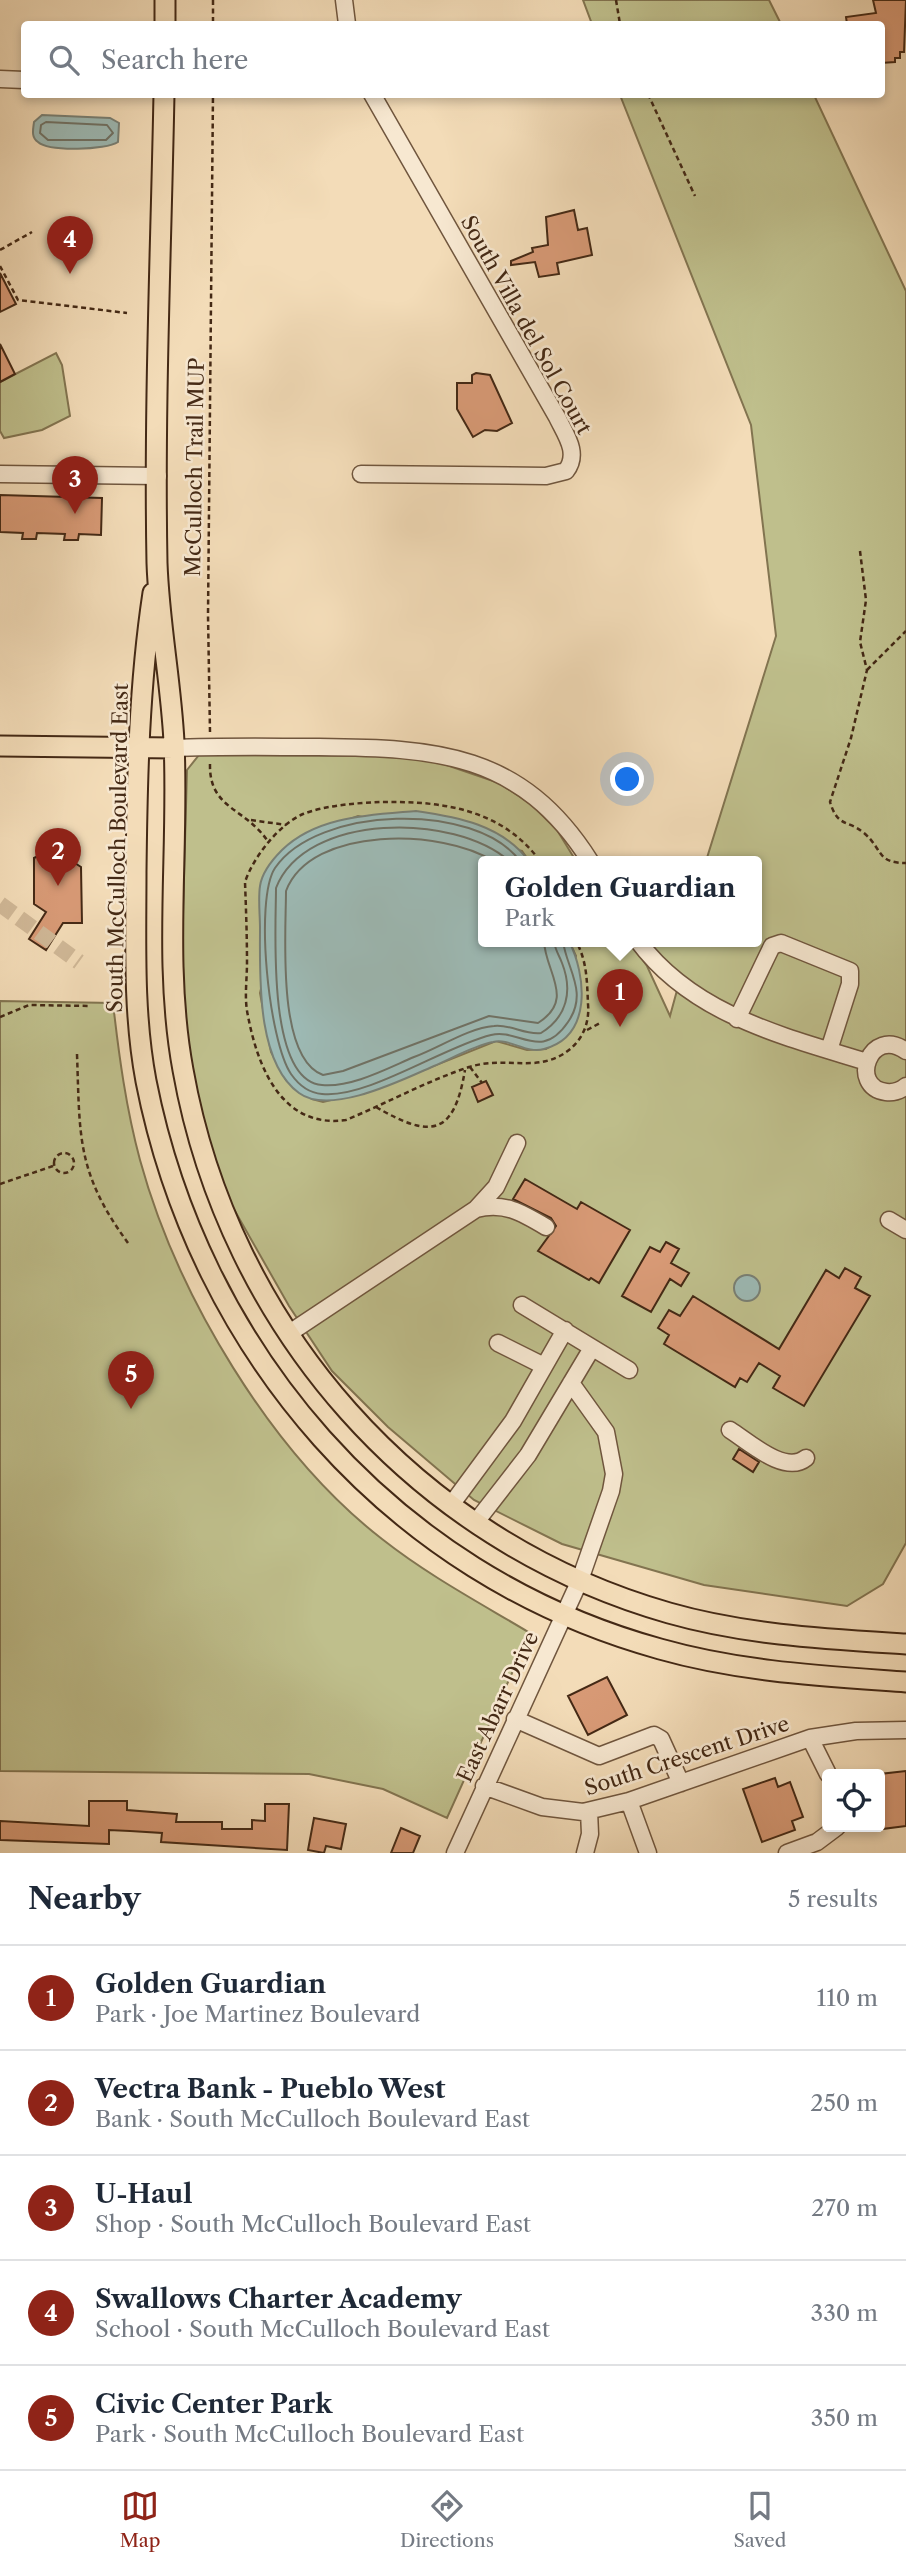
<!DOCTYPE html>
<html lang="en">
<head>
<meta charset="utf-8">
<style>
  :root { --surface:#fff; --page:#f6f6f7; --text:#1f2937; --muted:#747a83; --line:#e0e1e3; --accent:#8f2418 }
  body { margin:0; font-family:"Libre Caslon Text",serif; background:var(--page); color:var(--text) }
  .controls { position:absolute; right:21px; bottom:21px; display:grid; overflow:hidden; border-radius:7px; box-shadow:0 4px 10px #0003 }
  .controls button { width:63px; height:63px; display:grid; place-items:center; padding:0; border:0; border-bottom:2px solid var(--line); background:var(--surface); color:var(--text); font:35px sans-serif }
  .you { position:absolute; left:628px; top:780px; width:24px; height:24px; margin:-18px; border:5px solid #fff; border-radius:50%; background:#1a73e8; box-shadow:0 0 0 10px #1a73e833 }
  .badge { display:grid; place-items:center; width:46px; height:46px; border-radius:50%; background:var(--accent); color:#fff; font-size:23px; font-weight:700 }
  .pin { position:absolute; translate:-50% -58px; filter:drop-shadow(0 2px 4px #0008) }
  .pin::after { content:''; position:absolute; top:37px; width:24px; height:21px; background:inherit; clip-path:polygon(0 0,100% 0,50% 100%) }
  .popup { position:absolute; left:478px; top:856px; width:284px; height:91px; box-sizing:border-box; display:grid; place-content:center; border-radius:7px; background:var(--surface); filter:drop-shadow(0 2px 5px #0005); font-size:23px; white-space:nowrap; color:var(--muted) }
  .popup b { font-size:26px; color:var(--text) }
  .popup::after { content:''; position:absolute; left:50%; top:100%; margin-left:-14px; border:14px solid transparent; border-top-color:var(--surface) }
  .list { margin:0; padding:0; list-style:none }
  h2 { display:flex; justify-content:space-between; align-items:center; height:91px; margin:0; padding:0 28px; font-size:30px }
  h2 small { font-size:23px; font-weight:400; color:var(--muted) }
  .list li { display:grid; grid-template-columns:46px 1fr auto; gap:21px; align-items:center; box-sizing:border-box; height:105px; padding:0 28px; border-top:2px solid var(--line) }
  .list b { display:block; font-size:26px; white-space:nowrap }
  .list p { margin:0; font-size:23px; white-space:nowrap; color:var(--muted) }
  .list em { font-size:23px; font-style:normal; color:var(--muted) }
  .icon { flex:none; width:38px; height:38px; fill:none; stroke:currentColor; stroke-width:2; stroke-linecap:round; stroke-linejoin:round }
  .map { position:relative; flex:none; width:906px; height:1853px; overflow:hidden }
  .search { position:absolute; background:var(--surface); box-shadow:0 4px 10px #0003; left:21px; right:21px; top:21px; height:77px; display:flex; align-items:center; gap:18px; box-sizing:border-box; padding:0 24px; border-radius:7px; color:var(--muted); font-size:26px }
  .sheet { height:616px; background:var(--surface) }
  nav { display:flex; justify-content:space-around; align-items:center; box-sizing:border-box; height:98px; border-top:2px solid var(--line); background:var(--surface); font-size:19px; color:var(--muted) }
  nav a { display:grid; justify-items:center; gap:4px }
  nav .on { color:var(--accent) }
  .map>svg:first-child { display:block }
</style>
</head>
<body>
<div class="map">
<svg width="906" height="1853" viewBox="0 0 906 1853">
  <rect width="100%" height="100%" fill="#f3dcb8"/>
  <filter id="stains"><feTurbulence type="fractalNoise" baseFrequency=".00286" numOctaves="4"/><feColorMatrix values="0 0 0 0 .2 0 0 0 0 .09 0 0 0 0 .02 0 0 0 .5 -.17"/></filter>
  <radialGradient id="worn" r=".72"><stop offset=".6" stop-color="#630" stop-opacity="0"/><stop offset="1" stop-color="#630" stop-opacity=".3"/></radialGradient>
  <path fill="#bfbf8c" stroke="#827450" stroke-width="2" d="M583,0H769L781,24H592Z
    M620,95H814L906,291V1543L883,1584L847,1606L704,1585L562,1544L474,1500L388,1427L332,1371L289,1306L223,1190L192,1085L181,985L187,770L199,755L420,756L499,783L531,804L557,830L576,861H529L522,851L358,816L298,838L260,993L271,1052L286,1080L312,1099L323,1102L376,1089L496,1041L527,1050L546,1049L560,1040L576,956L569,941H629L647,966L670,1016L679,983L643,941H756V861H706L776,636L751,425Z
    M56,353L62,365L70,416L42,430L4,438L0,431V382Z
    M0,1001L113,1003C119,1056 126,1108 140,1160C177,1295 271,1453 382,1539C429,1576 480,1603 530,1633L447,1818L383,1789L309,1774L0,1771Z"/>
  <path fill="#9dbab5" stroke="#798075" stroke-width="2" d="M42,115L110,118L119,123L118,142C106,150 49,152 38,142C31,137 33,130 34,122Z
    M416,811C458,817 502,825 529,861H484V941H569C586,975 593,1036 544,1049C526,1054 510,1038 493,1042C473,1046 453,1058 434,1066C402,1080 330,1116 299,1093C256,1062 260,975 260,928C260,915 258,899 260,886C262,872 272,860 282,850C317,816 370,815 416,811Z
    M734 1288a13 13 0 1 1 26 0a13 13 0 1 1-26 0Z"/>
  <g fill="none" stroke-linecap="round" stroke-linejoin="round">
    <path stroke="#707265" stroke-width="2" d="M46,122L107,125L113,133L106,140H48L40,133L41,125Z
      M493,861C444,829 311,825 286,891C286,932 276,1058 323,1075L343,1071L489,1016L538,1023C576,999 545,972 544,941
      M509,861C455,813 306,812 276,888C276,927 266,1081 322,1085C351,1088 388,1068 414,1057C439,1048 468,1028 494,1026C511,1024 524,1035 541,1033C567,1017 573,991 562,963C559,955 555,950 554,941
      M520,861C475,801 317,806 275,868C254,900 269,1042 291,1074C298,1084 309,1093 322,1094C367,1099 445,1046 491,1035C519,1028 541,1062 568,1022C589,992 566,968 563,941"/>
  </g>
  <path fill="#d89a76" stroke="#442915" stroke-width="2" d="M873,0H906L904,52H900V58H895V62L881,63V24H847L846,17L876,13Z
    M574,210L578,230L587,228L592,255L557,263L559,274L539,277L535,262L511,265V261L533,252L532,248L548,245L546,217Z
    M0,273L16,304L0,312Z
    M0,344L15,374L0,382Z
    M476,373L490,375L512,423L497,431L485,430L473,437L457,409V383H472V375Z
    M0,495L102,498L101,535L79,534L78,540H64L65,534L37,533L36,539H22L23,533L0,532Z
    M53,849L81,867L82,923H63L46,950L29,939L46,912L34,904V858Z
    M486,1081L493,1095L478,1102L472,1087Z
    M525,1179L577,1209L581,1202L630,1230L599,1283L591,1278L589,1280L538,1251L556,1226L551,1218L513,1199Z
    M666,1242L679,1249L671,1263L689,1273L681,1286L670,1279L651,1312L622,1296L650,1247L660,1252Z
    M845,1268L861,1277L855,1288L870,1296L804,1406L773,1388L780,1376L759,1363L747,1382L740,1378L735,1387L664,1344L669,1335L658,1328L669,1310L680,1316L693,1296L779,1349L826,1270L839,1278Z
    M739,1449L759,1462L753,1472L733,1459Z
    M607,1677L627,1715L588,1735L568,1696Z
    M906,1771V1826L882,1829L880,1774Z
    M775,1778L778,1787L790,1782L803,1817L792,1821L795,1830L762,1842L743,1789Z
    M89,1801H127V1810L177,1814L176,1822H222V1829H252V1820L265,1821V1804H289L287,1850L161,1842L162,1833L130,1831L109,1830V1844L0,1840V1821L89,1826Z
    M314,1818L346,1824L341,1849L326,1846L324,1853L308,1850Z
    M401,1828L420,1836L413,1853H391Z"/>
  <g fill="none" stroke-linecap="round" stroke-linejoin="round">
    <path stroke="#d0b897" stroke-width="16" stroke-dasharray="16 8" stroke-linecap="butt" d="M0,904L79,962"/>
    <g stroke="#70563e" stroke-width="19">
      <path id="minor" d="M344,0L347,24
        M0,79L24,80
        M0,474L158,476
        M361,474L546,476L566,471C580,453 565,434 557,417L372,94
        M174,748C222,746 271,747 319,747C435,748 521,752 590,861
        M638,941C693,1015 783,1036 867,1062
        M737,1019L772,946L781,943L850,971V984L829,1050
        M906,1051C870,1025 848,1087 886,1092C894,1093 900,1091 906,1086
        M476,1209C504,1202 521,1212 546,1227
        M889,1220L906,1230
        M522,1305L629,1370
        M288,1334L476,1209L496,1187L517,1143
        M498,1343L544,1366
        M730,1430C749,1442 785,1475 806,1458
        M451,1505L513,1421L565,1330
        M476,1522L528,1455L592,1348
        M515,1719L599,1756L654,1735L661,1739L681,1783
        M810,1738L828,1774
        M484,1786L542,1807L583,1812L629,1801L810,1738L856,1731L906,1730
        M629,1801L648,1853
        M455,1853L580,1580L611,1491L614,1474L606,1432L571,1383
        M585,1853L590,1834L589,1811
        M787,1853L817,1842L837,1827"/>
    </g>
    <g stroke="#442915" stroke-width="23">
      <path id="major" d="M165,24V0
        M164,94C161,250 154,407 157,563C159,623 171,682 174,742C179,851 163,962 183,1070C229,1328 416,1541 669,1613C746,1635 827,1639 906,1644
        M153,593C139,686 137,779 136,872C136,942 133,1012 146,1081C199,1351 391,1575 660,1649C741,1672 823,1676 906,1682
        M0,746L174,748"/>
    </g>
    <path stroke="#442915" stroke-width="2.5" stroke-dasharray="5 3.5" stroke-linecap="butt" d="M213,0V24
      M616,0L620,24
      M648,94L695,196
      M0,250L32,232
      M0,266L18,300L127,313
      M860,551L866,600L860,642L867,670L851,738L830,802C838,828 847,819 864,833C883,849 876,863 906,863
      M867,670L906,631
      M210,732L208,615L213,94
      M210,764C209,810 246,807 269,843
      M251,820L286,825
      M540,861C502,809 442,801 382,802C356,803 327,805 303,814C278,825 253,858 245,882C246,909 247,936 247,963C247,980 244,999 248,1016C258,1069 283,1129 346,1120C387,1103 427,1081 469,1067C492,1060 511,1064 533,1063C567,1061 591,1037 588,1004C587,981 587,961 576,941
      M0,1017L29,1005L91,1006
      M587,1030L602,1022
      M77,1054C80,1136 76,1172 128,1243
      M470,1067L482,1083
      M376,1107C431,1139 454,1136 465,1070
      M54 1163a10 10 0 1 1 20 0a10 10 0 1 1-20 0Z
      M0,1184L53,1166"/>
    <use href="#minor" stroke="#f7e8d1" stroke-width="16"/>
    <use href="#major" stroke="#f3dcb8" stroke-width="19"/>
  </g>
  <g text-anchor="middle" stroke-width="5" stroke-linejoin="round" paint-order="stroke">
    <g font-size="21" fill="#442915" stroke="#f7e8d1">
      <text transform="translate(526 325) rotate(61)" y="7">South Villa del Sol Court</text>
      <text transform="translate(195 467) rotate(-89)" y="7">McCulloch Trail MUP</text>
      <text transform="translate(118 848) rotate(-89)" y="7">South McCulloch Boulevard East</text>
      <text transform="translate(498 1707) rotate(-65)" y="7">East Abarr Drive</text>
      <text transform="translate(687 1756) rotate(-18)" y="7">South Crescent Drive</text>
    </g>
  </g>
  <rect width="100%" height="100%" filter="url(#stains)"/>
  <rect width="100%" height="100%" fill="url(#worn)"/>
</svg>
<div class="controls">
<button><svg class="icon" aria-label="locate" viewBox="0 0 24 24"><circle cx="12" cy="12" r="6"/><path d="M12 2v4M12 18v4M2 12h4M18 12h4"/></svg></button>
</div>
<div class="you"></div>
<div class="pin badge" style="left:620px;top:1027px">1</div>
<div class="popup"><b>Golden Guardian</b>Park</div>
<div class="pin badge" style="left:58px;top:886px">2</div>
<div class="pin badge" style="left:75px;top:514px">3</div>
<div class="pin badge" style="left:70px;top:274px">4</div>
<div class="pin badge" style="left:131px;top:1409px">5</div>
<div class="search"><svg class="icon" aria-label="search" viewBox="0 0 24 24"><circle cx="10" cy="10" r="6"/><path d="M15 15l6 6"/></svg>Search here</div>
</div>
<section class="sheet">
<h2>Nearby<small>5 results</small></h2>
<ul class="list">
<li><span class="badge">1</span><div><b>Golden Guardian</b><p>Park · Joe Martinez Boulevard</p></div><em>110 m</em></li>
<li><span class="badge">2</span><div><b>Vectra Bank - Pueblo West</b><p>Bank · South McCulloch Boulevard East</p></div><em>250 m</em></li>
<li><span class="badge">3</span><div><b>U-Haul</b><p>Shop · South McCulloch Boulevard East</p></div><em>270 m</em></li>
<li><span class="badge">4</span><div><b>Swallows Charter Academy</b><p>School · South McCulloch Boulevard East</p></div><em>330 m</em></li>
<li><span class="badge">5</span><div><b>Civic Center Park</b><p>Park · South McCulloch Boulevard East</p></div><em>350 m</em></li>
</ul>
</section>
<nav>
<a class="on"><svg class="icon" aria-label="map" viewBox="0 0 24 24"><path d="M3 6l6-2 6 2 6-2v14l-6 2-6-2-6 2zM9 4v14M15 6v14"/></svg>Map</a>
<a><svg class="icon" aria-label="directions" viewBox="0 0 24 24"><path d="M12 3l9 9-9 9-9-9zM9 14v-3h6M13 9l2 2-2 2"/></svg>Directions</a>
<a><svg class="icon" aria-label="saved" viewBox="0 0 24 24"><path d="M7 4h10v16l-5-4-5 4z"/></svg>Saved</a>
</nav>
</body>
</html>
